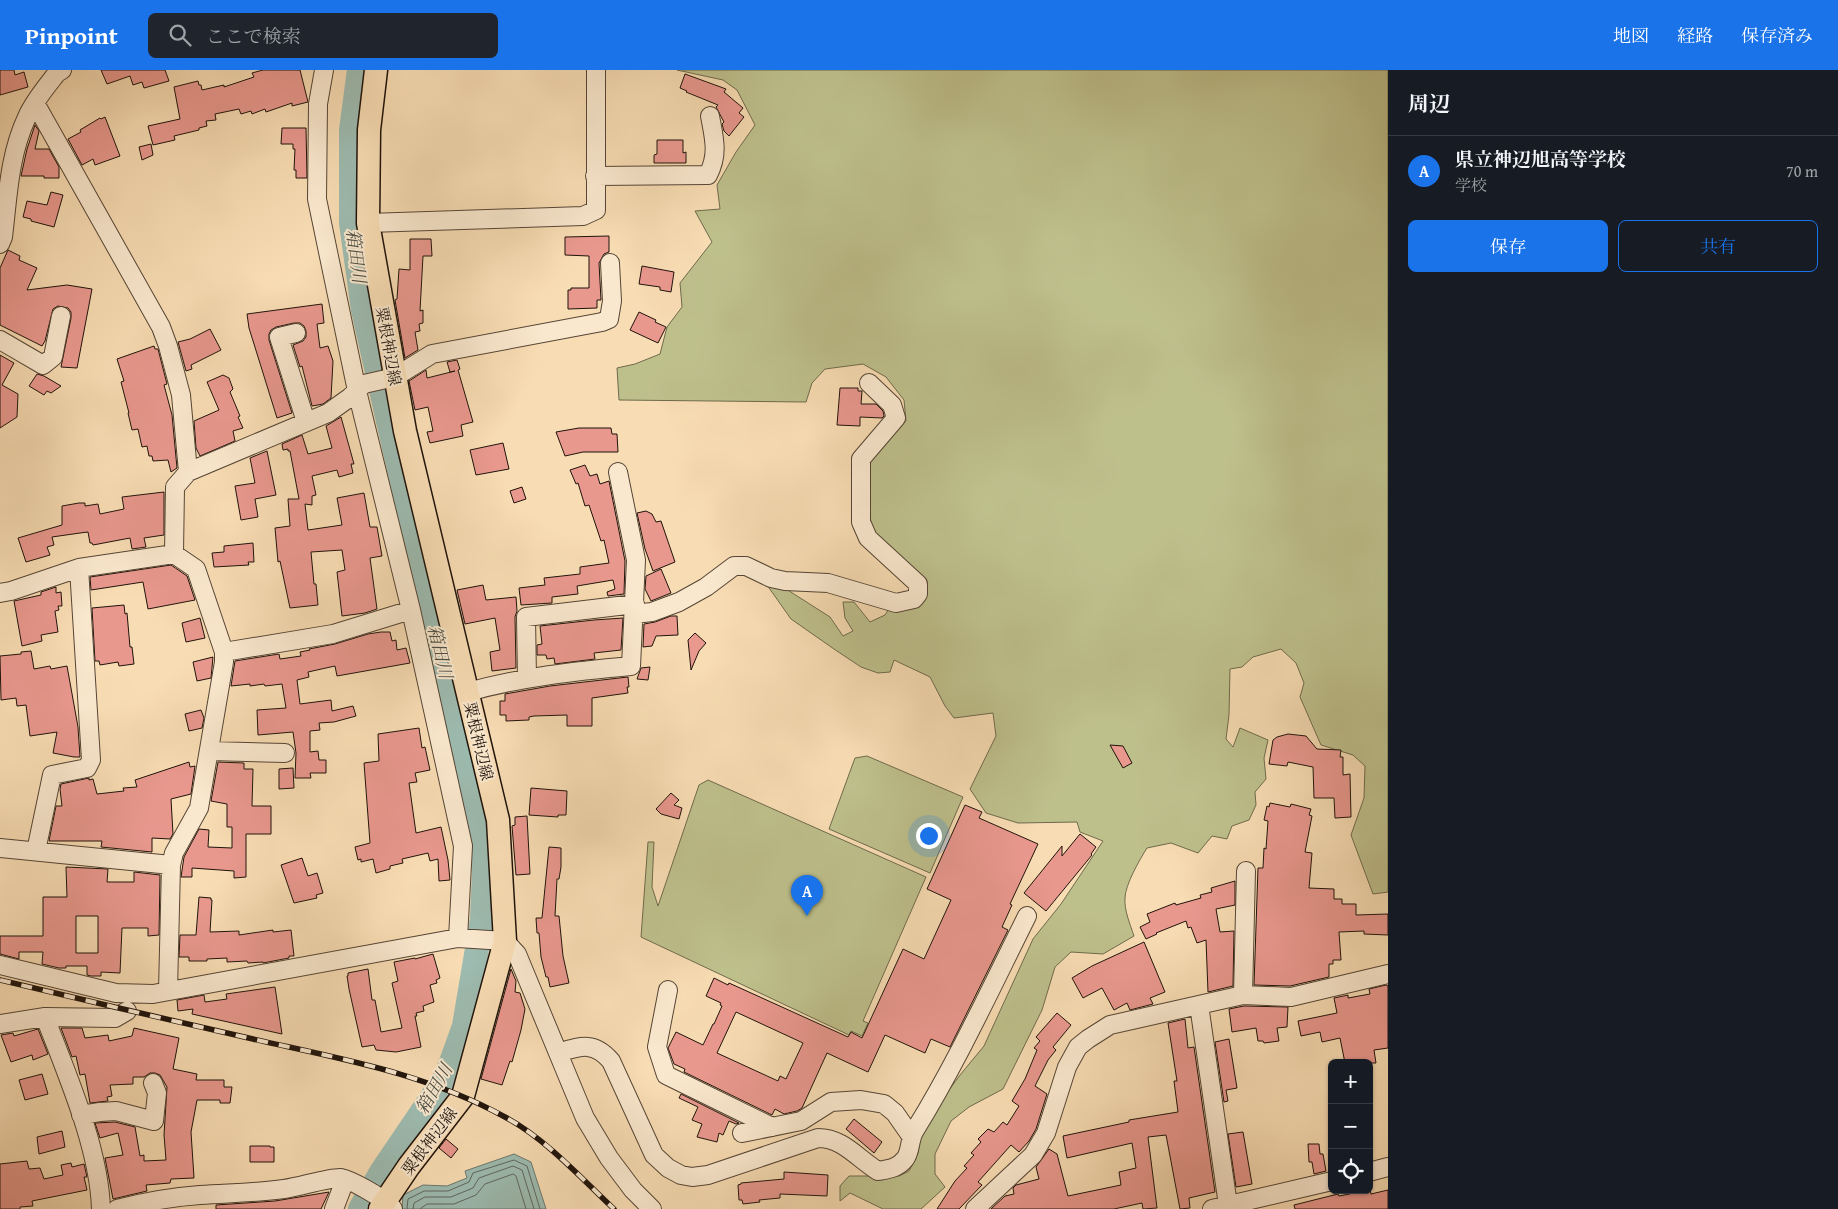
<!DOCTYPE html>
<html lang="ja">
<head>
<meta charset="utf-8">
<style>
  :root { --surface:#171b24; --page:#20242c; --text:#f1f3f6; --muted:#9ea1a6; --line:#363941; --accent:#1a73e8 }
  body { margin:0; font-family:"Gentium Book Plus","Noto Serif JP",serif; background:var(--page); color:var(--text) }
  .controls { position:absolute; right:15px; bottom:15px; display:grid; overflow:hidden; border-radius:8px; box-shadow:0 1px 4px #0004 }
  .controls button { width:45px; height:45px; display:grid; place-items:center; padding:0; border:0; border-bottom:1px solid var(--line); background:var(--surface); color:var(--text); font:25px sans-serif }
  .you { position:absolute; left:928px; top:765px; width:18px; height:18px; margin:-12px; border:4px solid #fff; border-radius:50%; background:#1a73e8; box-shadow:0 0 0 8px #1a73e833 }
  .badge { display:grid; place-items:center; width:32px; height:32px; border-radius:50%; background:var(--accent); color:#fff; font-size:16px; font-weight:700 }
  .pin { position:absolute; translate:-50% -41px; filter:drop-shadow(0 1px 2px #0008) }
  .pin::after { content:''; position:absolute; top:26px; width:18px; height:15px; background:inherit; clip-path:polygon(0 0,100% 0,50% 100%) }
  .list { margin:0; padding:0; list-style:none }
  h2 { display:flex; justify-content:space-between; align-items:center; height:65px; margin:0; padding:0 20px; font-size:21px }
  h2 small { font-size:16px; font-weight:400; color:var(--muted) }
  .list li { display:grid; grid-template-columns:32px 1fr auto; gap:15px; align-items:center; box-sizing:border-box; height:70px; padding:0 20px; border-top:1px solid var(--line) }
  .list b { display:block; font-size:19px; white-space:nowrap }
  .list p { margin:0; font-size:16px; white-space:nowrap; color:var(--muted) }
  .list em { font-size:16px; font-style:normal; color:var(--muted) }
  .actions { display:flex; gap:10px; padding:15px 20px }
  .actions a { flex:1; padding:11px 0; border:1px solid var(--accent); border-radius:8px; text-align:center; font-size:18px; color:var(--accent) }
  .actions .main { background:var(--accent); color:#fff }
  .icon { flex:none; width:28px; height:28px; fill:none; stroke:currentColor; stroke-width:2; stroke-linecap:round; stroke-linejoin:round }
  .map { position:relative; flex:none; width:1388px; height:1139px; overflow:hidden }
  header { display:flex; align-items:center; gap:30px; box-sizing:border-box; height:70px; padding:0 25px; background:var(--accent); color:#fff }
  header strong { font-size:24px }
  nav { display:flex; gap:28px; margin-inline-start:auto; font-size:18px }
  .search { width:350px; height:45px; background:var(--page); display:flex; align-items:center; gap:12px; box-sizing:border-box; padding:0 18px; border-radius:8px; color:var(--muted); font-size:19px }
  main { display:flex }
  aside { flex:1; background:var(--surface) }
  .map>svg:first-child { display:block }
</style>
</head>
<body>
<header>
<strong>Pinpoint</strong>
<div class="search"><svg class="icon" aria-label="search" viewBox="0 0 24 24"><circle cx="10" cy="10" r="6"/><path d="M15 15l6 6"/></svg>ここで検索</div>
<nav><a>地図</a><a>経路</a><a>保存済み</a></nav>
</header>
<main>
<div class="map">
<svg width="1388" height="1139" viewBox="0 0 1388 1139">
  <rect width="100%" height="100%" fill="#f8dcb3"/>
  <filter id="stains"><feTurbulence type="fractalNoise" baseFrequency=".004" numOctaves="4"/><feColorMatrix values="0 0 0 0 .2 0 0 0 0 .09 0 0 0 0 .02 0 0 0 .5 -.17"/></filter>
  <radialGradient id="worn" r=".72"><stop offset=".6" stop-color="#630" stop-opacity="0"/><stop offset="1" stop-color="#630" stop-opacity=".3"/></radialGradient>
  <path fill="#bec08c" stroke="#6e6a4c" d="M677,0H1388V822L1373,824L1351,765L1364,728L1365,696L1353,685L1321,675L1300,627L1304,613L1296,593L1281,579L1253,587L1242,597L1230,599L1229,645L1226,669L1233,677L1240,658L1268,670L1264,688L1266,709L1255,722L1256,735L1249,750L1232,756L1227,769L1212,766L1198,783L1171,773L1147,778C1140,789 1125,815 1125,828C1124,840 1130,854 1134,866L1103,884L1071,882L1055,897L1042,940L1003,1019L969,1037L951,1051L935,1084V1104L945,1117L921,1139H883L850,1123L840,1131V1116L849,1106H899L909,1101L918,1083L922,1057L960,1005L984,976L1033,869L1061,834L1103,771L1080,762L1077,752L1018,753L986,743L970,719L996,666L993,643L954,648L945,636L930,607L894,590L890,602L878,603L861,597L834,579L791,549L767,515L783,517L830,547L843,566L853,561L845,548L843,532H854L870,552L885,545L890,537L924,527L865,456L871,388L886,365L906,351L904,330L886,307L863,294L825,299L812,313L806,332L619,330L617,298L635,294L660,284L667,257L682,237L680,213L712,172L695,141L720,139L717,115L736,82L755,55L737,20L723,10Z
    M867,686L963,727L930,803L829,759L855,688Z
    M708,710L926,807L863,951L868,953L862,966L851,961L849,965L641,867L648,772H654L652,817L658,836L699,715Z"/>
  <path fill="#9dbbb0" stroke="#6b786e" d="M514,1084L531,1092L546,1139H402L403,1125L423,1115L447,1116L467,1108L465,1101Z"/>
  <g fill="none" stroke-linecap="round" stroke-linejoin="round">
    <path stroke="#5e675e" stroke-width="1" d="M407,1139L408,1129L424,1121H448L469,1112L473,1103L514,1090L527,1096L540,1139
      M413,1139L414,1133L425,1127H451L473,1118L479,1108L513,1096L522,1100L534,1139
      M420,1139L427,1134H454L476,1125L485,1114L513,1104L516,1106L526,1139"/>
    <path stroke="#9dbbb0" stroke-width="24" d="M359,0L351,60V153L363,240L468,707L484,800L482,849L464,956L446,1006L381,1102L360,1139"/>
  </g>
  <path fill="#e9988e" stroke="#1f130b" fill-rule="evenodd" d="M0,0H14L15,5L24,2L28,17L0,25Z
    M101,0H165L169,11L144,18L142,12L133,15L130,6L107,14Z
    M263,0H300L308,32L292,36V33L266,42L265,39L252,44L251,41L241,44L239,39L215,44L216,50L206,51L207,56L199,58V60L174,66L175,70L153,75L148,56L180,49L174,17L198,11L199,15H201L202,20L224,15V17L254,7L252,3Z
    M685,4L726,19L724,22L743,38L739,43L744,47L729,66L724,61L722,54L724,52L716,37L718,35L686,22L687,21L680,18Z
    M105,47L120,86L95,95L93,89L82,95L68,69L81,62L80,60L100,48L101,49Z
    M35,55L39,61L35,79H49L59,97V108H44V106H21L27,79Z
    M282,58H306L307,108H296V100H294L295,79H293V74H281Z
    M657,70H683V83L686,82V93H654V85L657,84Z
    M151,74L153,85L142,90L139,77Z
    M51,122L63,125L54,157L31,151V149L23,147L27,131L47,135Z
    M609,166V182L604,184L599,193L601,230H597V238L568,239V220H571V218H589V186L565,185V167Z
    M410,169H431L432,186H423L420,241L423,240V253L419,254L420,261L415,262L418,280L405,288L395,230L397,229L399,199L410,200Z
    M8,180L20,186L19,190L37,198L27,220L67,215L92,219L77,298L61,297L71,248V242L68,238L58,236L53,239L45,271L42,276L0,255V198Z
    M642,196L674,202L671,222L660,220V217L639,214Z
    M322,234L324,253L317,254L320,278L328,276L333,291L331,328L323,334L312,336L302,296L300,297L293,275L303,271L306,267V261L304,256L300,253H294L276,257L271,260L269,264V270L292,343L277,348L249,258L247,244Z
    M639,242L656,250L655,252L666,257L658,273L630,260Z
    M210,259L221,280L191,295L192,299L186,301L178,272L190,269Z
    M154,276L155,279H158L167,314L164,315L172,345L177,398L171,402L168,390L153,391L152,386H149L147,376L142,377L138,359L132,360L128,343H129L121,312L124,311L117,289Z
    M0,285L14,293L2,315L18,324L17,347L0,358Z
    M457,290L460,299L458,300L473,352L461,355L463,366L430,373L427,362L433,361L428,337L415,340L409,311L426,300L427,308L455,301L450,302L447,292Z
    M37,304L44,306L61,316L51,323L47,321L44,325L29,316Z
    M223,305L229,308L233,319L230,322L240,346L238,347L243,358L233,361L235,371L200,386L196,378L194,351L219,340L207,312Z
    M840,318H858V321H862L861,334H876L883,341L884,346L882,348L860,347V356L837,355Z
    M341,347L354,394H351L353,403L339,407L337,400L312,406L316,425L312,426V435L305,434L308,460L342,455L337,428L364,423L370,457H377L382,486L370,488L377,539L365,543L342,546L337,502L345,500L342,480L311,482L314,514H316L318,535L290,538L280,491L278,492L275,458L290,456L288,429H299L290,381H288V379L283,380L282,374L302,365L308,384L332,378L326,356Z
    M579,358H611L612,364H617L618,382H583L565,386L556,362Z
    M503,373L509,399L476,405L470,380Z
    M267,381L276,425L255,429L258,447L241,450L235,416L255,413L250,388Z
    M585,395L590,406L597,404L600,414L609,411L625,491L624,524L608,526L607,522L615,519L613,510L577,516L578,524L552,527V533L521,535L519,518L545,515L544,508L580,504V497L609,493L604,470L601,471L589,435L585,436L578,413L576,414L570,400Z
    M522,417L526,429L514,433L510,421Z
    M164,422V465L144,468L146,477L132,479L130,468L93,475L92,473H90L88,462L80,463L52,467L54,475L47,477L50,485L26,492L18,468L62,455V436L79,433H85V436L98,434L100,444L124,439L122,427Z
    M646,441L652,444L656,452L661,451L675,492L653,501L645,479L637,443Z
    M253,473L254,492H248L249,495L214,497L212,483L224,482V476Z
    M171,495L187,506L195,530L148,539L143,512L91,520L90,507Z
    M661,499L671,523L651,531L645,519L646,506Z
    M483,515L486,530L516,527L517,541L515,547L516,598L492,601L490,582L500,580L495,548L465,554L457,520Z
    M56,517V523L61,522L62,536H58L59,540L55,541L58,562L41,565L42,571L22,576L14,531L41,525V522Z
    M124,535L125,544L127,543L130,577H132L134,594L119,596L118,592L100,595L99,591H95L92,538Z
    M671,546H677L678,565L656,566L652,576L643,577L644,554L655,552Z
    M200,548L205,568L186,572L182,553Z
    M623,548L621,580L594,583L595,589L555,594L554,588L547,589L546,585H537V575L542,574L540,556L594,550Z
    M381,562H390L392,571L396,570L397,580L406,578L410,593L337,606L335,596L308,602L309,607L297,610L300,634L331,630L332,641L353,636L356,646L334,652L319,653L320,660L310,661V682L318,681L319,690H326V703H310L311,708H295L296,683L293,662L258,665L257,640L286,638L282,614L265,616L264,614L250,616V614L231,616L235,591L279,584L280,589L301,586L300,582L310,580L309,579L335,574L368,564Z
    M695,563L706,573L699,581L691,600L688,570Z
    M31,581L34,599L50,596L51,599L67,596L78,657L80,687H74L53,683L57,662L30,666L26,635L17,636L16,628L1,630L0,586L21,584V582Z
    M213,587L211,608L197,611L193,592Z
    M650,597L648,610L637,609L641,598Z
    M628,607L629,617H627L628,623L592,628V656H567V645L534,646L529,647V650L506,651V645H500V631H505V624L550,616Z
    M201,640L204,648L202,658L189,661L185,644Z
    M419,658L422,678L425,677L430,700L415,703L417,712L409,713L416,763L441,757L448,790L450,810L439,811L438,789L430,791L428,783L402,789L403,793L390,796V799L376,803L373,789L361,792V789L358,790L355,777L370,773L364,693L379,691L378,664Z
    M1288,664L1306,666L1317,679L1341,680L1340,687H1343V705L1350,704L1351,747L1335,748L1334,728H1314L1313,697L1288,692L1287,696L1269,694L1273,670L1277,667Z
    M1110,675L1123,676L1132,693L1123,698Z
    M189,692L190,697L195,696L191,724L171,729L173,764L170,769L152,768V782L101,777L102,771H49L56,736H62L60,719L61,714L89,708V710L93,709L97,724L124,721L123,718L137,717L135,710Z
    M218,692L244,693V699H253L252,736H271V764H246V807L234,808V801L192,798V807H181L184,787L199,759L209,760L208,777L232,778V757H227V734L211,731Z
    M293,698L294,718L279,719V699Z
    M531,718L567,721L566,745H558V747L529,745Z
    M671,723L679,730L674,735L682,738L679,749L661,744L656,739Z
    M1270,733L1290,737L1291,734L1311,739L1309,745L1312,746L1305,782L1312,783L1309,818L1334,819V829H1342V834H1356V845L1388,844V865L1364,864V861L1339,862L1341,890H1333V894H1329V907L1290,916L1254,915L1258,798H1263L1264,778L1266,779L1268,751L1264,750L1267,736L1269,737Z
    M965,735L982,742L979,748L1038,774L1010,834L1012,835L1002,857L1008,860L950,977L931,969L925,983L885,965L868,1002L827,983L802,1038L797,1041L784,1044L775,1039L772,1045L684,1002L685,999L674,994L668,978L676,962L703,975L713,954H714L722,936L720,935L721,933L706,926L714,908L728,915L729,913L848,967L851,962L862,968L903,879L924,889L951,830L927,819ZM736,942L803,973L786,1009L780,1006L778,1011L717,983Z
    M527,746L530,804L516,805L512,756L515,755V747Z
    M1080,764L1096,777L1091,784L1092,785L1046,841L1024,823L1062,776V786Z
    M549,777L561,778V797L559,809H557L555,846H559L563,886L569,913L550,917L548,907H546L541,887L539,863H537L536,848H542Z
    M302,788L308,806L317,803L323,823L316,825L317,828L294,833L281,795Z
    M66,797L108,799L107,812H134V802L160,805L159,865L148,866V858H122L120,903L101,902V906H91L87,905V896H66V898H59L42,894L43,882H19V889L0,884V866H43V827H67ZM76,846H98V883H76Z
    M1235,811V835L1216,839L1220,862L1234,861L1233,916L1208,922L1206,870L1197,873L1191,857L1188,858L1186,851L1156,863L1157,864L1146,869L1140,857L1150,852L1147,844L1175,833L1176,835L1201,828L1200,825L1212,822L1211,818Z
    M199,827L211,828V830H212L210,862L239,861V865L273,860V862L291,860L294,886H289V888L263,893V892L248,893L247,891L227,892V888L207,889V891H189V887H179L180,865H196Z
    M1144,872L1165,922L1150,928L1153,934L1130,940L1127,933L1114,940L1102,918L1083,928L1072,908L1092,896Z
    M433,884L440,908L436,910L437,913L430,915L434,932L423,936L424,941L416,943L417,946H415L421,977L396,982L376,980L374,975L362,977L349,919L347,906H348V903L368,899L372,930H375L381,962L402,958L392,913L398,911L394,892L415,888V889Z
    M511,899L516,911L515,922L520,923L525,939L521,960L512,992L510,991L502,1015L481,1009Z
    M1386,915L1388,916V978L1374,980L1376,993H1345L1340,968L1322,972L1320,962L1301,966L1298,951L1337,943L1334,928L1348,925V928L1370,924L1369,919Z
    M275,917L282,964L192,944L193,939L178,941L177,930L204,925L205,932L227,929L226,924Z
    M1244,936L1288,937L1287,957L1277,958L1279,971L1264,973L1263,971H1258L1256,958L1232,962L1229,939Z
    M1057,943L1071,955L1053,977L1056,980L1048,990L1035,1016L1047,1024L1036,1059L1029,1071L1019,1082L1011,1075L978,1112L982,1115L959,1139H937L955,1111L967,1098L964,1096L974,1085L971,1083L981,1072L978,1069L988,1059L994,1062L1003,1052L1007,1055L1019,1036L1012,1031L1025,1009L1037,980L1034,978L1040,971L1036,967Z
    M1185,949L1188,978L1194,977L1215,1122L1189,1128L1190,1138L1180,1139L1166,1065L1148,1067L1157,1138L1143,1139L1142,1133L1114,1139H991L1005,1126L1014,1124L1013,1118L1016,1115L1039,1109L1036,1097L1049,1079L1057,1084L1068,1126L1121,1115L1119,1102L1136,1098L1132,1073L1067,1088L1063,1066L1129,1052V1050L1178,1042L1174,1011H1177L1168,953Z
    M61,958H82L85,968L108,965L109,971L132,966L134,958L179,968L173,999L197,1004L196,1010H224V1017H232L230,1033H220V1030H197L191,1062L194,1108L171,1109L170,1113L146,1115L147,1121L113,1129L105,1088L123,1085L118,1063L100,1068L95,1053L115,1052L135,1057L140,1086L144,1085V1091L166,1090L164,1065L167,1017L160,1005L155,1003H150L144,1007H133V1014L110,1015L112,1026L107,1027L108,1031L90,1033L85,1004L80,1005L76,986L72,987Z
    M38,959L48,984L33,990L32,985L11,992L1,965L13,963L14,966Z
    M1229,969L1237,1018L1226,1020L1228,1031L1224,1032L1215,972Z
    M42,1004L48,1024L25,1030L19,1010Z
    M681,1024L739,1053L736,1054L729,1051L723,1065L719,1063L717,1072L697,1067L702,1054L692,1050L698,1037L679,1028Z
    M854,1049L882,1072L874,1083L846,1059Z
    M62,1061L65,1077L39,1084L37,1067Z
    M1243,1062L1252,1114L1236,1117L1228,1064Z
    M446,1069L458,1079L451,1088L439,1078Z
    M1308,1074H1319L1320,1084H1323L1326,1101L1314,1104L1312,1092H1309Z
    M250,1076H270V1077H274V1092H250Z
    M27,1091L29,1099L40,1098L44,1109L63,1105L61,1095L71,1093L72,1097L84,1094L87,1107H84L87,1120L32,1131L33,1136L20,1137V1139H0V1094Z
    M784,1102L828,1105L827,1126L780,1124V1128L759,1130L760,1132L743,1134L742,1130H739L738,1115L741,1114V1113L784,1109Z
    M1370,1119L1371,1124L1388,1120V1139H1295L1294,1135L1338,1124L1339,1126L1369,1120Z
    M329,1122L321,1139H216V1135L275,1131Z"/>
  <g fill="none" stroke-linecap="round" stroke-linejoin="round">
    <g stroke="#554535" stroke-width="20">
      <path id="minor" d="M324,0L318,34L317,129L357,321L411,540L463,776L458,868
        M35,33L161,257L168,276L181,325L188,402
        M595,106L708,105C719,84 714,68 710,46
        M368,153L583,146L596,140V0
        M0,174L3,167C8,126 9,85 27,47C34,31 46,17 57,3L62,0
        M296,263L279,267L306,352
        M0,270L43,295L53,287L61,246
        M174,484L175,417L188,402L328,343L349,328L364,314L395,307L432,284L602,252L609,249L612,231L610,193
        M0,523L11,521L79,498L174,484L196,499L224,582V592L199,738L174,783L171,795L168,921
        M634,544L652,542L679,532L706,517L734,496H746L771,508L785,511L828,513L896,533L914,529L918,524V514L868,468L861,452V389L896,348L892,335L869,313
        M224,582L333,564L411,540
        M527,609L526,547L635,534
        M468,622C521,607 576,601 631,596L636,490L618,402
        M210,681L285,683
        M0,778L171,795
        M36,781L52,705L87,698L91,690L79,498
        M0,895L116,923L153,924L458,868L505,871L517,884L585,1048L609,1088L633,1120L652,1139
        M668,920L657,977L666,1005L772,1057
        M1243,925L1246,801
        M1199,935L1228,1135
        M45,947C67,1005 99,1077 101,1139
        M0,954L45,947L115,948L127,941
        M558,983C581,976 594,971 611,991L654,1085L668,1098L681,1105L692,1107L708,1105L818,1068C843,1068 857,1088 878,1101C889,1099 898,1098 905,1089C911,1082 909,1069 915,1060C957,992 991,918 1027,846
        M81,1045L100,1042L116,1041L154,1051L157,1023L153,1013
        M742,1063L801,1051L831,1032L861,1030L884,1034L895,1043L911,1066
        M1369,1102L1388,1097
        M117,1139C144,1132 172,1127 200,1125C228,1123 256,1123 284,1119C300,1117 326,1108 340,1108C350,1109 389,1131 393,1139
        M334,1139L342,1118L341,1108
        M975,1139L1033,1085L1046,1063L1067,997L1078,977L1088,969L1110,955L1243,925L1291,927L1388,904
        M1212,1139L1332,1111"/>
    </g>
    <g stroke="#1f130b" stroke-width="25">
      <path id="major" d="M376,0L369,60L368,153L405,361L498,750L505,871L463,1026L409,1096L380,1139"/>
    </g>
    <use href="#minor" stroke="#fae8ce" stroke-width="18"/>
    <use href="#major" stroke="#f8dcb3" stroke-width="22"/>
    <g stroke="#1f130b" stroke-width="5.5">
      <path id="rail" d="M0,910C84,930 169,950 253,969C341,989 425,1003 505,1047C546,1069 580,1107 614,1139"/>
    </g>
    <use href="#rail" stroke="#fae8ce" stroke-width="4" stroke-dasharray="11" stroke-linecap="butt"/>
  </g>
  <g text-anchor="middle" stroke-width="4" stroke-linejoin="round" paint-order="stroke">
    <g font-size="16" fill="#1f130b" stroke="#fae8ce">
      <text transform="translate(389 276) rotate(80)" y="6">粟根神辺線</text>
      <text transform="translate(479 671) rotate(77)" y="6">粟根神辺線</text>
      <text transform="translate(429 1071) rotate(-53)" y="6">粟根神辺線</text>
    </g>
    <g font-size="18" font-style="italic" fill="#4b4e45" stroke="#fae8ce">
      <text transform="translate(356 186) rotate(83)" y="6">箱田川</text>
      <text transform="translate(440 582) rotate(77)" y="6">箱田川</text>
      <text transform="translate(434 1019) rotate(-60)" y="6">箱田川</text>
    </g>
  </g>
  <rect width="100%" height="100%" filter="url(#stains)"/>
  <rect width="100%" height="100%" fill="url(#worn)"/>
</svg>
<div class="controls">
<button>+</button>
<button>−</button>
<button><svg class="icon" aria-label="locate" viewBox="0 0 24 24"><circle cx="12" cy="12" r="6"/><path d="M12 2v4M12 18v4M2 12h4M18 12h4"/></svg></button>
</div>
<div class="you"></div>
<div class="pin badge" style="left:807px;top:846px">A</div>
</div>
<aside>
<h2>周辺<small></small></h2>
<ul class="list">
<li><span class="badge">A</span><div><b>県立神辺旭高等学校</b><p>学校</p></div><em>70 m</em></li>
</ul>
<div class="actions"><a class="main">保存</a><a>共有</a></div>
</aside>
</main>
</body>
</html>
